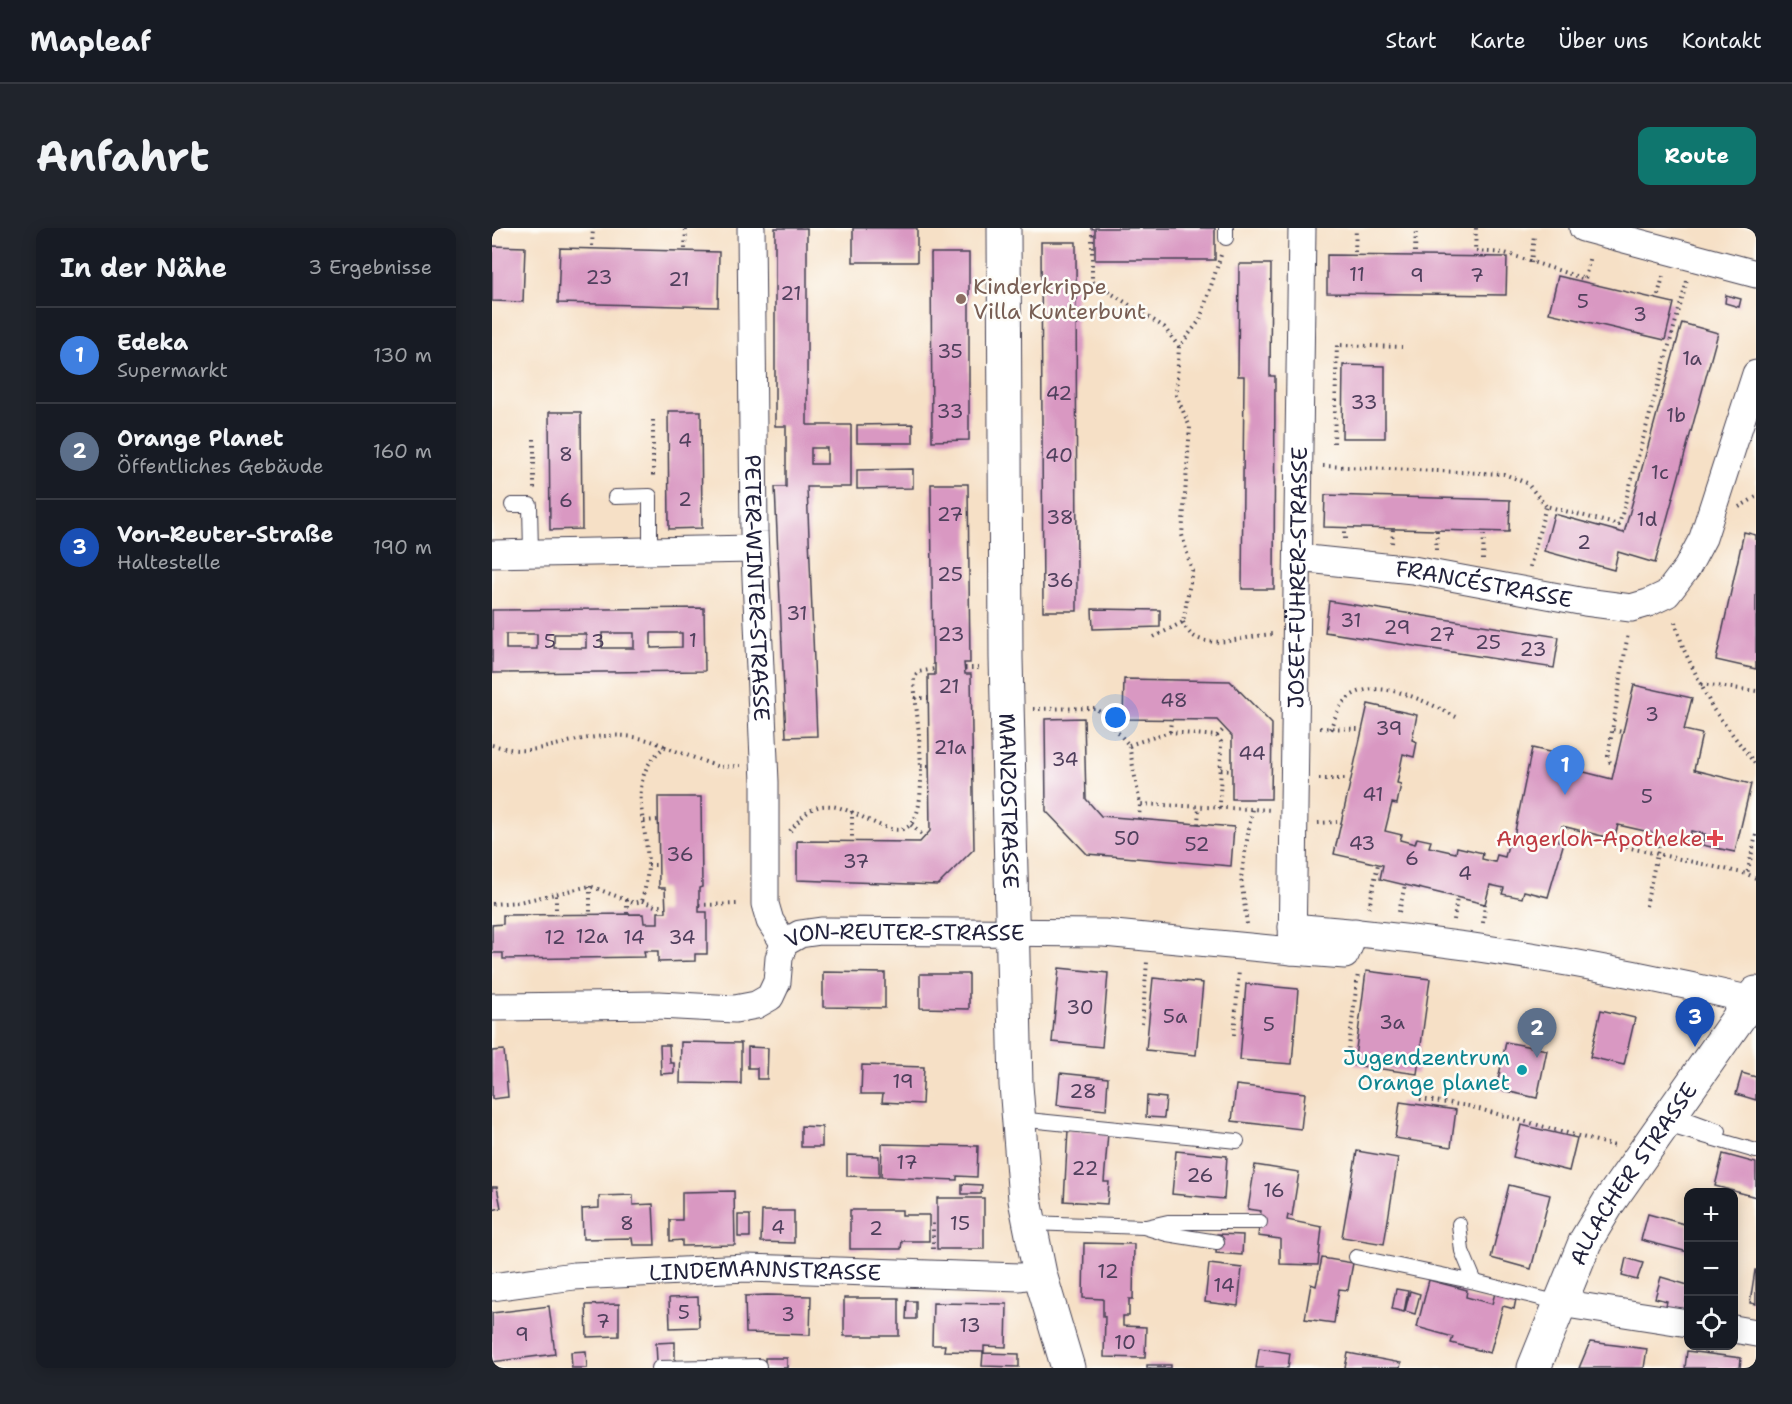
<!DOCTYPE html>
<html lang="de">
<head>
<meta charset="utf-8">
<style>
  :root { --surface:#171b24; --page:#20242c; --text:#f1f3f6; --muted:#9ea1a6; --line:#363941; --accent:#0f766e }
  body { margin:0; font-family:"Shantell Sans",sans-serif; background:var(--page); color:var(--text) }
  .controls { position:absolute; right:18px; bottom:18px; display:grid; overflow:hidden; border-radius:12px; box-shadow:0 3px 15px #0003 }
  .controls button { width:54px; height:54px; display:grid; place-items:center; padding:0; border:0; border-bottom:2px solid var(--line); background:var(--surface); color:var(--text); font:30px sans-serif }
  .you { position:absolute; left:624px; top:490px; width:21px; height:21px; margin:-15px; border:4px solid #fff; border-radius:50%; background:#1a73e8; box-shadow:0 0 0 9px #1a73e833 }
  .badge { display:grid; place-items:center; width:39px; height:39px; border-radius:50%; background:var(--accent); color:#fff; font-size:20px; font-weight:700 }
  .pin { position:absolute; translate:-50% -50px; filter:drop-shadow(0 2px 3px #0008) }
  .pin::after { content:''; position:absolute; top:32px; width:21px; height:18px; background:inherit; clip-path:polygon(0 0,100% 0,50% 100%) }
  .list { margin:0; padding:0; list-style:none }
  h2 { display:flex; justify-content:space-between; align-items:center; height:78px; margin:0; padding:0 24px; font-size:26px }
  h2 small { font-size:20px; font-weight:400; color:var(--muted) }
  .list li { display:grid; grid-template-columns:39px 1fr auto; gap:18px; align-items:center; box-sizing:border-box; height:96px; padding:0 24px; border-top:2px solid var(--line) }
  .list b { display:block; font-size:22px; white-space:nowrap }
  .list p { margin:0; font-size:20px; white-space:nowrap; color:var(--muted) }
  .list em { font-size:20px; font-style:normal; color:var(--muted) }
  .icon { flex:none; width:33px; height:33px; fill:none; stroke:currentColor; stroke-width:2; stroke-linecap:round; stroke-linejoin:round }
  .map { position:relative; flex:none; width:1264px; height:1140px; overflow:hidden; border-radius:12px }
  header { display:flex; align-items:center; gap:36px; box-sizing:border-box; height:84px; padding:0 30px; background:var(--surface); border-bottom:2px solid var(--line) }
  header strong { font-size:28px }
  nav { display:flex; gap:33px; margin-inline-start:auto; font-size:21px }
  .intro { display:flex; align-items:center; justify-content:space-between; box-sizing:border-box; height:144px; padding:0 36px }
  h1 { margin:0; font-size:42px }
  .button { padding:15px 27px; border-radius:12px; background:var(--accent); color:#fff; font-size:21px; font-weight:700 }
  main { display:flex; gap:36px; padding:0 36px }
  aside { flex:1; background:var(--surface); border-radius:12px; box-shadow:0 3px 15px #0003 }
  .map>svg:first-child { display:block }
</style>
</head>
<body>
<header>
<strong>Mapleaf</strong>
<nav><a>Start</a><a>Karte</a><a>Über uns</a><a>Kontakt</a></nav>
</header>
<div class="intro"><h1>Anfahrt</h1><a class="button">Route</a></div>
<main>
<aside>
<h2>In der Nähe<small>3 Ergebnisse</small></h2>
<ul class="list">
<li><span class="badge" style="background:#3f7fe0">1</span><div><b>Edeka</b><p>Supermarkt</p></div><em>130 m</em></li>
<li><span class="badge" style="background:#5c6f8a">2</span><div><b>Orange Planet</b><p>Öffentliches Gebäude</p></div><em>160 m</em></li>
<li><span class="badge" style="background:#1a4fb4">3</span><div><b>Von-Reuter-Straße</b><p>Haltestelle</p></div><em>190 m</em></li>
</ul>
</aside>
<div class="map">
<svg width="1264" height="1140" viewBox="0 0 1264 1140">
  <rect width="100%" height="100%" fill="#fdfcf7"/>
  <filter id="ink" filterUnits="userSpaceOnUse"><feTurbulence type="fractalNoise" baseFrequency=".0167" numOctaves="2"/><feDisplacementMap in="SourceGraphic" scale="12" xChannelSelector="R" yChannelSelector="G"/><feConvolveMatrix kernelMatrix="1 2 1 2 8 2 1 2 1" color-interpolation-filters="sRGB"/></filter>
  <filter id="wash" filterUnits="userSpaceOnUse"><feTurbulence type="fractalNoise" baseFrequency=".008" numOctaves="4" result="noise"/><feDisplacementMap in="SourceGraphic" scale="24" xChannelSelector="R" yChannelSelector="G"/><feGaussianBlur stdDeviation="1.35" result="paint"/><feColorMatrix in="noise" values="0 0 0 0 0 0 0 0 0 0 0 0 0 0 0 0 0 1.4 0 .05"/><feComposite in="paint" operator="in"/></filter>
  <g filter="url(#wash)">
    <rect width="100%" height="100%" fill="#f6e0c6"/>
    <g id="blocks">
      <path fill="#d998c2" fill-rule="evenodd" d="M283,0H315V197H359V259H315L325,508L294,509L283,259H294V198H283ZM319,220H335V236H319Z
        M361,0H425V34H361Z
        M603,0H723V32H603Z
        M549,14H584L585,383H551Z
        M0,18L33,19L31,74L0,73Z
        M68,20L227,24L226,79L66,75Z
        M439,25H477V212L440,213Z
        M835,27L1015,29L1014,67L835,65Z
        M747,36H779L778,148H783L782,361H750L752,148H746Z
        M1066,48L1182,75L1173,112L1057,85Z
        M1234,67L1249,71L1247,79L1233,75Z
        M1190,95L1226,105L1163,335L1126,324L1122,342L1052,323L1062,286L1132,305Z
        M851,137L893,138V210H850Z
        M176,183H209L210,300L177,301Z
        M57,184H89L90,301L58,302Z
        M421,196V215H365V197Z
        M421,241V260L365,261V242Z
        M439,256H476L478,435H472L473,446H479L482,621L446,657L305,652V613L428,614L438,603L436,447H443V436H441Z
        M833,267L1018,272L1017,304L832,299Z
        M1252,304L1264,307V441L1224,432Z
        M837,373L1067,409L1062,440L833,404Z
        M212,380L213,443L0,445V382ZM110,405H142V420H110ZM159,405H190V419L159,420ZM14,406H45V421H14ZM62,406H94V420H62Z
        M600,381L668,382V399L601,401Z
        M632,451L738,453L780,496L779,571H740V508L725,492L631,491Z
        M1142,457L1200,470L1192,502L1210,506L1202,542L1259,556L1243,624L1210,617L1213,606L1199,603L1197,613L1126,597L1122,611L1070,598L1066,613L1072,614L1056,669L1032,663L1030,670L1010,666L1012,660L998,657L993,676L888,651L891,637L842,626L876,476L925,487L920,512L925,514L922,529L911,526L905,555L909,556L905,576L900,575L893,603L910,607L908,612L923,616L925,610L939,613L937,619L950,622L964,625L965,619L991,625L990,631L1003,634L1005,627L1013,629L1016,617L1020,618L1040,520L1091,532L1088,543L1120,551Z
        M592,490L594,571L609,588L742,599L739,638L595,626L554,583L553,491Z
        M166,569H209L210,659L207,660V684H215V726H203V733L166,734V723H152L153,729L11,731V725H0V697L11,696V687L151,686L152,695H166V684H174L173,660H167Z
        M567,740L616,745L610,819L560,814Z
        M874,743L938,751L925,846L862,837Z
        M331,744L393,745V780L331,779Z
        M428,746H477V781L428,780Z
        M661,750L711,755L704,827L654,822Z
        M754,756L806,761L800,836L748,832Z
        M1109,782L1143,790L1132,837L1098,829Z
        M189,814L249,815V856L188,855Z
        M1014,814L1055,822L1045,870L1004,861Z
        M168,817H177L178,835H182V845L169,846Z
        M256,819L276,820L275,851H265V840H256Z
        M12,822L16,869L0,871V823Z
        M370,837L432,839L430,876L390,874L391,866H369Z
        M568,845L616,850L614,882L565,877Z
        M1250,845L1264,849V872L1244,866Z
        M744,857L813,865L809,901L740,893Z
        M655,868L674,870L672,890L654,889Z
        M908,874L964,882L959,919L903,910Z
        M1029,897L1085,910L1077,943L1021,929Z
        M309,898L330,899V919H309Z
        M576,902L616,905L612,954H617L615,976L572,973Z
        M390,916L486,918L485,949L465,948V952L389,949Z
        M684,923L735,928L732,971L680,966Z
        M865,923L906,930L892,1016L850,1009Z
        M1231,926L1264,935V969L1223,958Z
        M355,927L387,928V949L355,948Z
        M763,937L807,944L800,988L796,987L795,992L830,999L826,1037L788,1036V1011L766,1008L769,983L756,981Z
        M470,956L490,957L489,966H470Z
        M1017,957L1058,967L1039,1041L999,1030Z
        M0,959H5L9,980L0,982Z
        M242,963L243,1017L190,1018V1012L178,1013V992H190V964Z
        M141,967V977L161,976L163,1017H141L140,1010L91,1011L90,981L107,980V968Z
        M445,970H492V1021H445Z
        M358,982H410V987H437V1013H410L409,1021H358Z
        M270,983H302V1015L269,1014Z
        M1156,986L1196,997V1024L1149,1012Z
        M246,987H258V1009H246Z
        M725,1006L751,1007L750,1027L724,1025Z
        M592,1015L642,1016L641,1071H637V1088H631V1098L654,1099L653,1130L612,1129L613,1088H611V1071L591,1070Z
        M830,1030L861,1035L856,1062L847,1061L842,1095L813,1091L819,1056L824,1058Z
        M1134,1030L1151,1035L1145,1052L1130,1048Z
        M717,1036L750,1040L746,1078L713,1074Z
        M1263,1042H1264V1076L1258,1075Z
        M1169,1049L1196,1057L1193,1084L1173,1082L1175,1073L1163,1070Z
        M937,1052L975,1062L974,1069L997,1075L1000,1076L1003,1065L1024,1071L1022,1081L1011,1078L998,1125L959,1115L961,1109L925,1099Z
        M904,1061L916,1063L912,1084L900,1081Z
        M918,1063L928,1066L923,1086L913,1083Z
        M275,1067L319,1068L318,1107L254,1105L253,1068Z
        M206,1069L207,1099L178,1100L177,1070Z
        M352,1070H407V1108H352Z
        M415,1073H424V1091H414Z
        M441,1075L515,1076L514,1119L492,1118V1124L452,1123L453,1117H440Z
        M127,1076V1108L95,1109L94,1077Z
        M57,1078L63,1126L0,1134V1085Z
        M183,1114V1134H165L164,1115Z
        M1098,1114L1155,1121L1152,1140H1087Z
        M767,1120L798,1125L796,1140H764Z
        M94,1123L95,1140H80L79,1124Z
        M1195,1123L1249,1130L1248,1140H1193Z
        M491,1125L527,1126V1139L490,1138Z
        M856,1125L909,1135L908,1140H853Z
        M273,1130H295V1140H273Z
        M655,1137H679V1140H655Z"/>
    </g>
  </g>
  <g filter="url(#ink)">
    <use href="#blocks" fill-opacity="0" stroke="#423e50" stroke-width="1.5"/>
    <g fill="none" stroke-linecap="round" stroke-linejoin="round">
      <g stroke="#423e50" stroke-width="16">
        <path id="service" d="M734,10V0
          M123,269L158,268V323
          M20,277H38L39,325
          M1178,885L1227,903
          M526,891L745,913
          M1171,896L1264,923
          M537,995L652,999L675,1006L725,1014
          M967,996L970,1023L983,1054L1068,1075
          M654,999L676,994H768
          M864,1029L983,1054
          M167,1140L267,1138"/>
      </g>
      <g stroke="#423e50" stroke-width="29">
        <g id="minor">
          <path id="s1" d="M259,0L262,304L273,554V676L278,693L292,715"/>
          <path d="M1091,0L1264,46"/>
          <path d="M0,326L262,321"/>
          <path id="s2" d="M806,330L921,342L1093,374L1139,380L1156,375L1175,366L1195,340L1211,310L1264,146"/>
          <path d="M800,699C956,711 1107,736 1260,772"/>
          <path d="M800,723L853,727L863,704"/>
          <path id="s3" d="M0,779L167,777L243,781L264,777L278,769L285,754L287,730L292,715L308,706L329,703L612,705L800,723L810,0"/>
          <path id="s4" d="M0,1059L82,1048L255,1040L528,1049L548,1046"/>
          <path d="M1068,1075L1196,1095"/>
          <path d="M1242,1101L1264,1105"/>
        </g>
      </g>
      <g stroke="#423e50" stroke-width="35">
        <g id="tertiary">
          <path id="s5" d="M512,0L514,430L524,857L533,972L548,1046L576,1140"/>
          <path id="s6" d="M1042,1140L1093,1014L1117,974L1264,765"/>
        </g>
      </g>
      <path stroke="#423e50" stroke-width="4" stroke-dasharray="1.5 4.5" stroke-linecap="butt" d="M600,0V53L672,99L687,119
        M984,0L983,23L1013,25L1093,51L1098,27
        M100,18L101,0
        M193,21L194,0
        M863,24L864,0
        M923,24L924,0
        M1039,35L1042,7
        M1166,67L1172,45
        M161,192V251
        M42,211V261
        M842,215L845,117L910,119
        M831,238L1012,246L1035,255L1054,278
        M1247,279L1264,269
        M853,311V299
        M900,315L901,301
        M944,322L945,302
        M991,332L992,303
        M1038,339L1054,278L1127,297L1195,53
        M691,394C704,429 753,407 782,406
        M1183,394L1192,422L1221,481L1264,537
        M662,409L691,394L700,343L690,307L698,199L684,167L687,119L708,92L729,27
        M473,440H487
        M1209,456L1264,463
        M423,470H436
        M541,481L604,480L637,517L648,576L780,582
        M828,500L867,501
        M838,501C842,493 845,482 850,476C878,442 937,475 966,490
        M1121,502L1131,504
        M678,504L679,491
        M725,508L733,500
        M0,517C9,519 18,522 27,522C41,523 55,519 68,516C105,507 136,502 172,518
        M637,517L678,504L725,508L729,514L728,580
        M1124,536L1118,534L1116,528L1136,405
        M429,538H437
        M729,541L740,542
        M827,551H856
        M360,583V613
        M647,591L648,576
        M152,593L166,592
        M826,595L845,594
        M706,596L707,579
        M419,597L433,609
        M298,603C305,595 311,586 321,581C352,564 398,619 419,596C439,575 423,481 422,451L426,444L443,441
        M1264,607L1255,646L1264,650
        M1134,619L1255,646
        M156,637H167
        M98,658V686
        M135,672V686
        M150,673L163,678H174
        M0,676L27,674L98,658L142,675L150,673C153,661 156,648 156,636C155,593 132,549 173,519L227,539L248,538
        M207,677L248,676
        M1154,678L1169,607
        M877,680L886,636
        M907,684L913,657
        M64,687V665
        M962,692L965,669
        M991,695L993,676
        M755,696L749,650L760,581
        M650,796L655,734
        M742,807L747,742
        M856,827L866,745
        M928,871L976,878L1123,918
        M441,1021V994"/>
      <use href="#service" stroke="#fff" stroke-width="14"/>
      <use href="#minor" stroke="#fff" stroke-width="27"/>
      <use href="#tertiary" stroke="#fff" stroke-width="33"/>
    </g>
  </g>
  <circle fill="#8d6e63" stroke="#fdfcf7" stroke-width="2" cx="469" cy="71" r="6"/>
  <path fill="#e0444e" stroke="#fdfcf7" stroke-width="2" d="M1220 601h6v6h6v6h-6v6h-6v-6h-6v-6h6z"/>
  <circle fill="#0f9aa8" stroke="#fdfcf7" stroke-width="2" cx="1030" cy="842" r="6"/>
  <g text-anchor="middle" stroke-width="5" stroke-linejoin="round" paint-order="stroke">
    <g font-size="20" fill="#50405d">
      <text x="865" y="53">11</text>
      <text x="925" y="54">9</text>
      <text x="985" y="54">7</text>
      <text x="107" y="56">23</text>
      <text x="187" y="58">21</text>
      <text x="299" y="72">21</text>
      <text x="1091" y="80">5</text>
      <text x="1148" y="93">3</text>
      <text x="458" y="130">35</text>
      <text x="1200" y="137">1a</text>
      <text x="567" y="172">42</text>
      <text x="872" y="181">33</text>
      <text x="458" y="190">33</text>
      <text x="1184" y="194">1b</text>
      <text x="193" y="219">4</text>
      <text x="74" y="233">8</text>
      <text x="567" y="234">40</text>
      <text x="1168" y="251">1c</text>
      <text x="193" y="278">2</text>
      <text x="74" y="279">6</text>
      <text x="458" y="293">27</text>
      <text x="568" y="296">38</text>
      <text x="1155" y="298">1d</text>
      <text x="1092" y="321">2</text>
      <text x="458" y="353">25</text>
      <text x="568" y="359">36</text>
      <text x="305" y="392">31</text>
      <text x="859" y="399">31</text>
      <text x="905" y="406">29</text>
      <text x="459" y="413">23</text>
      <text x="950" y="413">27</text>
      <text x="201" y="419">1</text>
      <text x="58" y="420">5</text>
      <text x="106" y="420">3</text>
      <text x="996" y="421">25</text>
      <text x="1041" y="428">23</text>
      <text x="457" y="465">21</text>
      <text x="682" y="479">48</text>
      <text x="1160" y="493">3</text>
      <text x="897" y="507">39</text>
      <text x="458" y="526">21a</text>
      <text x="760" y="532">44</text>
      <text x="573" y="538">34</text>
      <text x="881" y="573">41</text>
      <text x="1155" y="575">5</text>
      <text x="635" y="617">50</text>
      <text x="870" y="622">43</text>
      <text x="705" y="623">52</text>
      <text x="188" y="633">36</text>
      <text x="920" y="637">6</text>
      <text x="364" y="640">37</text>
      <text x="973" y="652">4</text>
      <text x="100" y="715">12a</text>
      <text x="63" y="716">12</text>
      <text x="142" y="716">14</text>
      <text x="190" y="716">34</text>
      <text x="588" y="786">30</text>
      <text x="683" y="795">5a</text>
      <text x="900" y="801">3a</text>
      <text x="777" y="803">5</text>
      <text x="411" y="860">19</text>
      <text x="591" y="870">28</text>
      <text x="415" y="941">17</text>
      <text x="593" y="947">22</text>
      <text x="708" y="954">26</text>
      <text x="782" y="969">16</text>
      <text x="135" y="1002">8</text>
      <text x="468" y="1002">15</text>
      <text x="286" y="1006">4</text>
      <text x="384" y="1007">2</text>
      <text x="616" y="1050">12</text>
      <text x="732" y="1064">14</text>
      <text x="192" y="1091">5</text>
      <text x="296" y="1093">3</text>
      <text x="111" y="1100">7</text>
      <text x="478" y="1104">13</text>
      <text x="30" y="1113">9</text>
      <text x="633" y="1121">10</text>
    </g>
    <g font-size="22" fill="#785e54" stroke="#fdfcf7" text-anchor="start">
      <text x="481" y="66">Kinderkrippe<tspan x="481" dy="25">Villa Kunterbunt</tspan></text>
    </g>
    <g font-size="22" fill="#22223b" stroke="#fdfcf7">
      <text dy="8" stroke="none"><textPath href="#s3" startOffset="1222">JOSEF-FÜHRER-STRASSE</textPath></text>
      <text dy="8" stroke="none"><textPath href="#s2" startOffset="188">FRANCÉSTRASSE</textPath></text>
      <text dy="8" stroke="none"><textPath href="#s1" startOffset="360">PETER-WINTER-STRASSE</textPath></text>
      <text dy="8" stroke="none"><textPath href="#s5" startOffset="573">MANZOSTRASSE</textPath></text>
      <text dy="8" stroke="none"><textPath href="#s3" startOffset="460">VON-REUTER-STRASSE</textPath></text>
      <text dy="8" stroke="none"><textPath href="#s6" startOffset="219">ALLACHER STRASSE</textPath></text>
      <text dy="8" stroke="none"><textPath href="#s4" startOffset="274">LINDEMANNSTRASSE</textPath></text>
    </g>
    <g font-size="22" fill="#be3a42" stroke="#fdfcf7" text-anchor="end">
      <text x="1211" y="618">Angerloh-Apotheke</text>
    </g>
    <g font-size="22" fill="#0d838f" stroke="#fdfcf7" text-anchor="end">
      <text x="1018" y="837">Jugendzentrum<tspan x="1018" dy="25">Orange planet</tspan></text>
    </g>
  </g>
</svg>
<div class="controls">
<button>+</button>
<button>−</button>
<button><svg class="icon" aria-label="locate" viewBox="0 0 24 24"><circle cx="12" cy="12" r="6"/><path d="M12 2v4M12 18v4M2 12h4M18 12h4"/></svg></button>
</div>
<div class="you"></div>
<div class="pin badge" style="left:1073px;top:567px;background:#3f7fe0">1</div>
<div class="pin badge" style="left:1045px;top:830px;background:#5c6f8a">2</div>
<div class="pin badge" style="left:1203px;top:819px;background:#1a4fb4">3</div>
</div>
</main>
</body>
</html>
